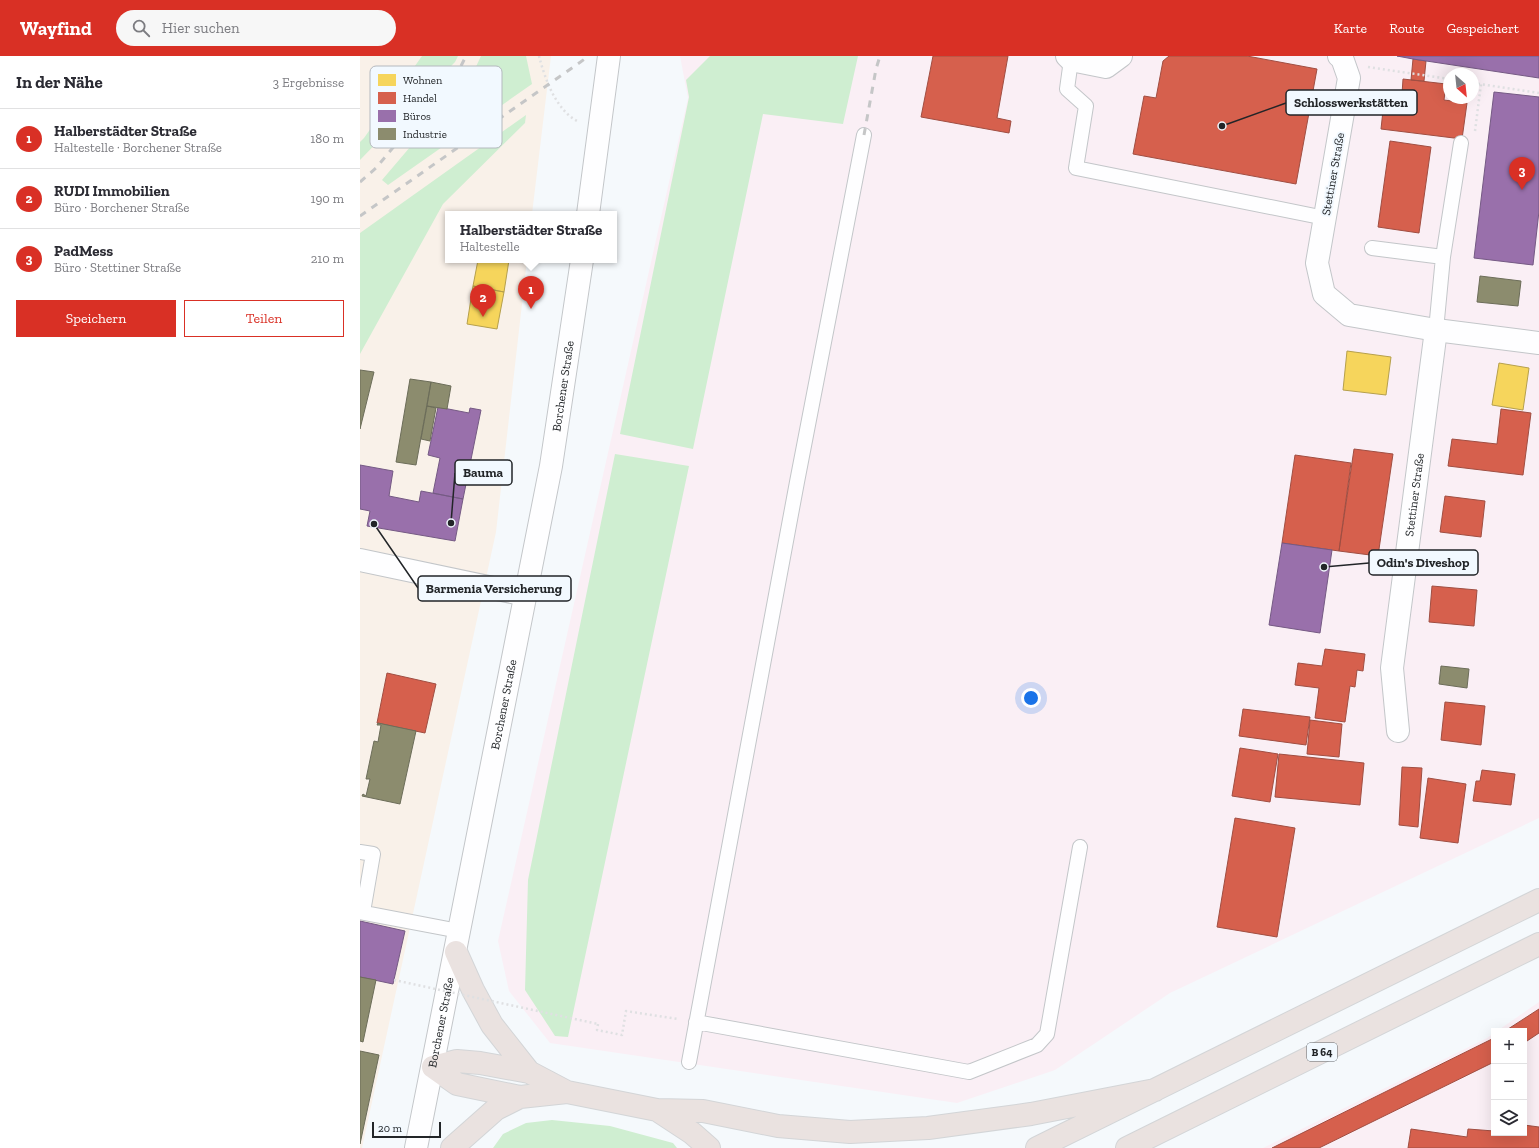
<!DOCTYPE html>
<html lang="de">
<head>
<meta charset="utf-8">
<style>
  :root { --surface:#fff; --page:#f7f7f7; --text:#2b2b33; --muted:#7c7c81; --line:#e1e1e2; --accent:#d93025 }
  body { margin:0; font-family:"Zilla Slab",serif; background:var(--page); color:var(--text) }
  .controls { position:absolute; right:12px; bottom:12px; display:grid; overflow:hidden; border-radius:0px; box-shadow:0 4px 16px #0002 }
  .controls button { width:36px; height:36px; display:grid; place-items:center; padding:0; border:0; border-bottom:1px solid var(--line); background:var(--surface); color:var(--text); font:20px sans-serif }
  .compass { position:absolute; left:1083px; top:12px; width:36px; height:36px; border-radius:50%; background:var(--surface); box-shadow:0 4px 16px #0002; rotate:153deg }
  .scale { position:absolute; left:12px; bottom:10px; width:69px; box-sizing:border-box; padding-left:4px; border:2px solid #222528; border-top:0; font-size:11px; line-height:14px; white-space:nowrap; color:#222528; -webkit-text-stroke:3px #f2f9ff; paint-order:stroke }
  .you { position:absolute; left:671px; top:642px; width:14px; height:14px; margin:-10px; border:3px solid #fff; border-radius:50%; background:#1a73e8; box-shadow:0 0 0 6px #1a73e833 }
  .badge { display:grid; place-items:center; width:26px; height:26px; border-radius:50%; background:var(--accent); color:#fff; font-size:13px; font-weight:700 }
  .pin { position:absolute; translate:-50% -33px; filter:drop-shadow(0 1px 2px #0008) }
  .pin::after { content:''; position:absolute; top:21px; width:14px; height:12px; background:inherit; clip-path:polygon(0 0,100% 0,50% 100%) }
  .popup { position:absolute; left:85px; top:155px; width:172px; height:52px; box-sizing:border-box; display:grid; place-content:center; border-radius:0px; background:var(--surface); filter:drop-shadow(0 1px 3px #0005); font-size:13px; white-space:nowrap; color:var(--muted) }
  .popup b { font-size:15px; color:var(--text) }
  .popup::after { content:''; position:absolute; left:50%; top:100%; margin-left:-8px; border:8px solid transparent; border-top-color:var(--surface) }
  .list { margin:0; padding:0; list-style:none }
  h2 { display:flex; justify-content:space-between; align-items:center; height:52px; margin:0; padding:0 16px; font-size:17px }
  h2 small { font-size:13px; font-weight:400; color:var(--muted) }
  .list li { display:grid; grid-template-columns:26px 1fr auto; gap:12px; align-items:center; box-sizing:border-box; height:60px; padding:0 16px; border-top:1px solid var(--line) }
  .list b { display:block; font-size:15px; white-space:nowrap }
  .list p { margin:0; font-size:13px; white-space:nowrap; color:var(--muted) }
  .list em { font-size:13px; font-style:normal; color:var(--muted) }
  .actions { display:flex; gap:8px; padding:12px 16px }
  .actions a { flex:1; padding:9px 0; border:1px solid var(--accent); border-radius:0px; text-align:center; font-size:14px; color:var(--accent) }
  .actions .main { background:var(--accent); color:#fff }
  .icon { flex:none; width:22px; height:22px; fill:none; stroke:currentColor; stroke-width:2; stroke-linecap:round; stroke-linejoin:round }
  .map { position:relative; flex:none; width:1179px; height:1092px; overflow:hidden }
  header { display:flex; align-items:center; gap:24px; box-sizing:border-box; height:56px; padding:0 20px; background:var(--accent); color:#fff }
  header strong { font-size:19px }
  nav { display:flex; gap:22px; margin-inline-start:auto; font-size:14px }
  .search { width:280px; height:36px; background:var(--page); display:flex; align-items:center; gap:10px; box-sizing:border-box; padding:0 14px; border-radius:22px; color:var(--muted); font-size:15px }
  main { display:flex }
  aside { flex:1; background:var(--surface) }
  .map>svg:first-child { display:block }
</style>
</head>
<body>
<header>
<strong>Wayfind</strong>
<div class="search"><svg class="icon" aria-label="search" viewBox="0 0 24 24"><circle cx="10" cy="10" r="6"/><path d="M15 15l6 6"/></svg>Hier suchen</div>
<nav><a>Karte</a><a>Route</a><a>Gespeichert</a></nav>
</header>
<main>
<aside>
<h2>In der Nähe<small>3 Ergebnisse</small></h2>
<ul class="list">
<li><span class="badge">1</span><div><b>Halberstädter Straße</b><p>Haltestelle · Borchener Straße</p></div><em>180 m</em></li>
<li><span class="badge">2</span><div><b>RUDI Immobilien</b><p>Büro · Borchener Straße</p></div><em>190 m</em></li>
<li><span class="badge">3</span><div><b>PadMess</b><p>Büro · Stettiner Straße</p></div><em>210 m</em></li>
</ul>
<div class="actions"><a class="main">Speichern</a><a>Teilen</a></div>
</aside>
<div class="map">
<svg width="1179" height="1092" viewBox="0 0 1179 1092">
  <rect width="100%" height="100%" fill="#f5f9fc"/>
  <path fill="#faeff5" fill-rule="evenodd" d="M320,0H1179V762L810,937L695,1014L597,1047L190,987L149,935L138,885L328,42ZM1089,18H1113V42H1089Z
    M1179,946V1092H903L1127,982L1134,977V1077H1164V975H1137Z"/>
  <path fill="#f9f1e9" d="M0,0H191L172,158H88V204H167L136,476L2,1092H0Z"/>
  <path fill="#cfeed1" d="M62,0H98L95,6L0,104V86L4,82Z
    M121,0H166L172,28L28,129L22,124L113,17Z
    M350,0H498L483,68L403,58L333,393L260,378L329,41L326,24Z
    M166,59L165,67L83,148L0,298V177Z
    M255,398L329,410L208,981L195,980L165,934L168,824Z
    M192,1064L250,1070L313,1087L317,1092H133L143,1078L166,1067Z"/>
  <path fill="#f6d55c" stroke="#b6a04c" d="M118,204H149L144,236L113,230Z
    M113,230L144,236L137,273L107,268Z
    M987,295L1031,301L1026,339L983,334Z
    M1139,307L1169,312L1163,354L1132,349Z"/>
  <path fill="#d6604d" stroke="#a04e42" d="M573,0H648L637,62L651,65L649,77L561,61Z
    M809,0H887L957,13L936,128L773,98L784,40L796,42L803,5Z
    M1053,3L1066,5L1064,25L1051,24Z
    M1043,23L1086,28L1084,44L1107,47L1102,83L1021,73L1025,36L1042,38Z
    M1030,85L1071,91L1059,177L1018,171Z
    M1141,353L1171,357L1163,419L1088,410L1092,383L1137,388Z
    M994,393L1033,398L1018,500L979,495Z
    M935,399L991,407L979,495L922,487Z
    M1085,440L1125,445L1121,481L1080,476Z
    M1072,530L1117,534L1114,570L1069,566Z
    M965,593L1005,598L1003,615L997,614L995,631L990,630L985,666L955,662L959,632L935,629L938,607L962,610Z
    M27,617L76,628L65,677L17,667Z
    M1085,646L1125,650L1121,689L1081,684Z
    M883,653L950,661L946,689L879,680Z
    M950,664L982,668L979,701L947,698Z
    M880,692L918,698L910,746L872,740Z
    M919,698L1004,707L1000,749L915,741Z
    M1042,711L1062,712L1058,771L1039,769Z
    M1122,714L1155,718L1151,749L1113,745L1116,725H1120Z
    M1068,722L1106,728L1098,787L1060,782Z
    M875,762L935,772L917,881L857,871Z
    M1179,953V977L1164,987V975H1145Z
    M1134,982V1006L959,1092H912Z
    M1164,1069L1179,1071V1092H1048L1051,1073L1107,1081L1108,1073L1134,1075V1077H1164Z"/>
  <path fill="#9970ab" stroke="#755a84" d="M1037,0H1179V22L1053,3Z
    M1134,36L1179,41V155L1173,209L1114,202Z
    M78,351L109,357L110,352L121,354L103,443L73,437L80,402L68,399Z
    M0,409L33,415L29,440L59,446L61,435L103,443L95,485L7,470L10,455L0,453Z
    M922,487L972,494L960,577L909,569Z
    M0,865L45,875L33,928L0,921Z"/>
  <path fill="#8c8c6e" stroke="#6c6d59" d="M1120,220L1161,225L1158,250L1117,246Z
    M0,314L14,316L0,373Z
    M50,323L71,326L56,409L36,406Z
    M71,326L91,330L87,353L67,350Z
    M67,350L76,352L70,385L61,383Z
    M1081,610L1109,613L1107,632L1079,628Z
    M18,667L56,675L40,748L2,740L3,738L6,740L10,723H6L14,685L18,686L21,669H17Z
    M0,921L16,924L3,986L0,985Z
    M0,995L19,999L0,1088Z"/>
  <g fill="none" stroke-linecap="round" stroke-linejoin="round">
    <g stroke="#c3c6c9" stroke-width="16">
      <path id="service" d="M711,4L707,33L726,50L716,112L965,162
        M1012,192L1083,201
        M1076,274L1083,201L1101,87
        M0,796L13,798L3,856
        M0,856L99,875
        M336,966L609,1016L677,989L687,978L720,791
        M329,1006L437,426L504,79"/>
    </g>
    <g stroke="#c3c6c9" stroke-width="24">
      <g id="minor">
        <path d="M707,0L711,4L746,11L761,0"/>
        <path d="M979,0L982,2L989,22L957,207L964,238L989,259L1076,274L1179,287"/>
        <path d="M0,504L166,539"/>
        <path id="s1" d="M1038,675L1032,612L1076,274"/>
      </g>
    </g>
    <g stroke="#c3c6c9" stroke-width="24">
      <g id="secondary">
        <path d="M228,158L249,0"/>
        <path id="s2" d="M56,1092L191,410L222,204"/>
      </g>
    </g>
    <g stroke="#d3d5d7" stroke-width="24">
      <path id="trunk" d="M96,896L113,934L132,969L169,1016
        M73,1011L97,1005L120,1007L169,1016L207,1036L297,1054L343,1055L418,1070L490,1076L568,1072L671,1058L795,1034
        M73,1011L97,1028L160,1041L207,1036
        M297,1054L332,1077L349,1092
        M92,1092L136,1053L160,1041
        M677,1092L1179,844
        M767,1092L1179,888"/>
    </g>
    <path stroke="#dfe0e2" stroke-width="2.5" stroke-dasharray="2 3" stroke-linecap="butt" d="M179,0C185,23 196,55 219,66
      M1008,11L1089,23
      M1113,27L1179,37
      M1115,75L1121,28
      M238,968L237,974L262,979L266,955L318,963"/>
    <use href="#service" stroke="#fefeff" stroke-width="14"/>
    <use href="#minor" stroke="#fefeff" stroke-width="22"/>
    <use href="#secondary" stroke="#fefeff" stroke-width="22"/>
    <use href="#trunk" stroke="#eae2e0" stroke-width="22"/>
    <path stroke="#c5c6c7" stroke-width="3" stroke-dasharray="7 7" stroke-linecap="butt" d="M504,79L516,13L520,0
      M0,126L16,112L101,10L106,0
      M0,160L229,0"/>
    <path stroke="#dfe0e2" stroke-width="2.5" stroke-dasharray="2 3" stroke-linecap="butt" d="M34,924L238,968"/>
  </g>
  <g text-anchor="middle" stroke-width="4" stroke-linejoin="round" paint-order="stroke">
    <rect fill="#f2f9ff" stroke="#606568" stroke-width="1" x="947" y="987" width="30" height="18" rx="3"/>
    <g font-size="11" font-weight="bold" fill="#222528">
      <text x="962" y="1000">B 64</text>
    </g>
    <g font-size="12" fill="#222528" stroke="#f2f9ff">
      <text transform="translate(973 118) rotate(-80)" y="4">Stettiner Straße</text>
      <text dy="4" stroke="none"><textPath href="#s2" startOffset="776">Borchener Straße</textPath></text>
      <text dy="4" stroke="none"><textPath href="#s1" startOffset="238">Stettiner Straße</textPath></text>
      <text dy="4" stroke="none"><textPath href="#s2" startOffset="452">Borchener Straße</textPath></text>
      <text dy="4" stroke="none"><textPath href="#s2" startOffset="128">Borchener Straße</textPath></text>
    </g>
  </g>
  <rect x="10" y="10" width="132" height="82" rx="6" fill="#f2f9ff" stroke="#b4b9be" stroke-width="1"/>
  <rect x="18" y="18" width="18" height="12" fill="#f6d55c"/>
  <rect x="18" y="36" width="18" height="12" fill="#d6604d"/>
  <rect x="18" y="54" width="18" height="12" fill="#9970ab"/>
  <rect x="18" y="72" width="18" height="12" fill="#8c8c6e"/>
  <g font-size="11" fill="#222528">
    <text x="43" y="28">Wohnen</text>
    <text x="43" y="46">Handel</text>
    <text x="43" y="64">Büros</text>
    <text x="43" y="82">Industrie</text>
  </g>
  <path fill="none" stroke="#222528" stroke-width="1.5" d="M862 70L926 47M91 467L95 417M964 511L1009 507M14 468L58 532"/>
  <g fill="#222528" stroke="#f2f9ff" stroke-width="1.5">
    <circle cx="862" cy="70" r="4"/>
    <circle cx="91" cy="467" r="4"/>
    <circle cx="964" cy="511" r="4"/>
    <circle cx="14" cy="468" r="4"/>
  </g>
  <g fill="#f2f9ff" stroke="#222528" stroke-width="1.5">
    <rect x="926" y="34" width="131" height="25" rx="4"/>
    <rect x="95" y="404" width="57" height="25" rx="4"/>
    <rect x="1009" y="494" width="109" height="25" rx="4"/>
    <rect x="58" y="520" width="153" height="25" rx="4"/>
  </g>
  <g font-size="13" text-anchor="middle" font-weight="bold" fill="#222528">
    <text x="991" y="51">Schlosswerkstätten</text>
    <text x="123" y="421">Bauma</text>
    <text x="1063" y="511">Odin's Diveshop</text>
    <text x="134" y="537">Barmenia Versicherung</text>
  </g>
</svg>
<div class="controls">
<button>+</button>
<button>−</button>
<button><svg class="icon" aria-label="layers" viewBox="0 0 24 24"><path d="M12 4l9 5-9 5-9-5zM3 14l9 5 9-5"/></svg></button>
</div>
<svg class="compass" viewBox="-18 -18 36 36"><path d="M0-13l5 13h-10z" fill="#e53935"/><path d="M0 13l5-13h-10z" fill="#7c7c81"/></svg>
<div class="scale">20 m</div>
<div class="you"></div>
<div class="pin badge" style="left:171px;top:253px">1</div>
<div class="popup"><b>Halberstädter Straße</b>Haltestelle</div>
<div class="pin badge" style="left:123px;top:261px">2</div>
<div class="pin badge" style="left:1162px;top:134px">3</div>
</div>
</main>
</body>
</html>
